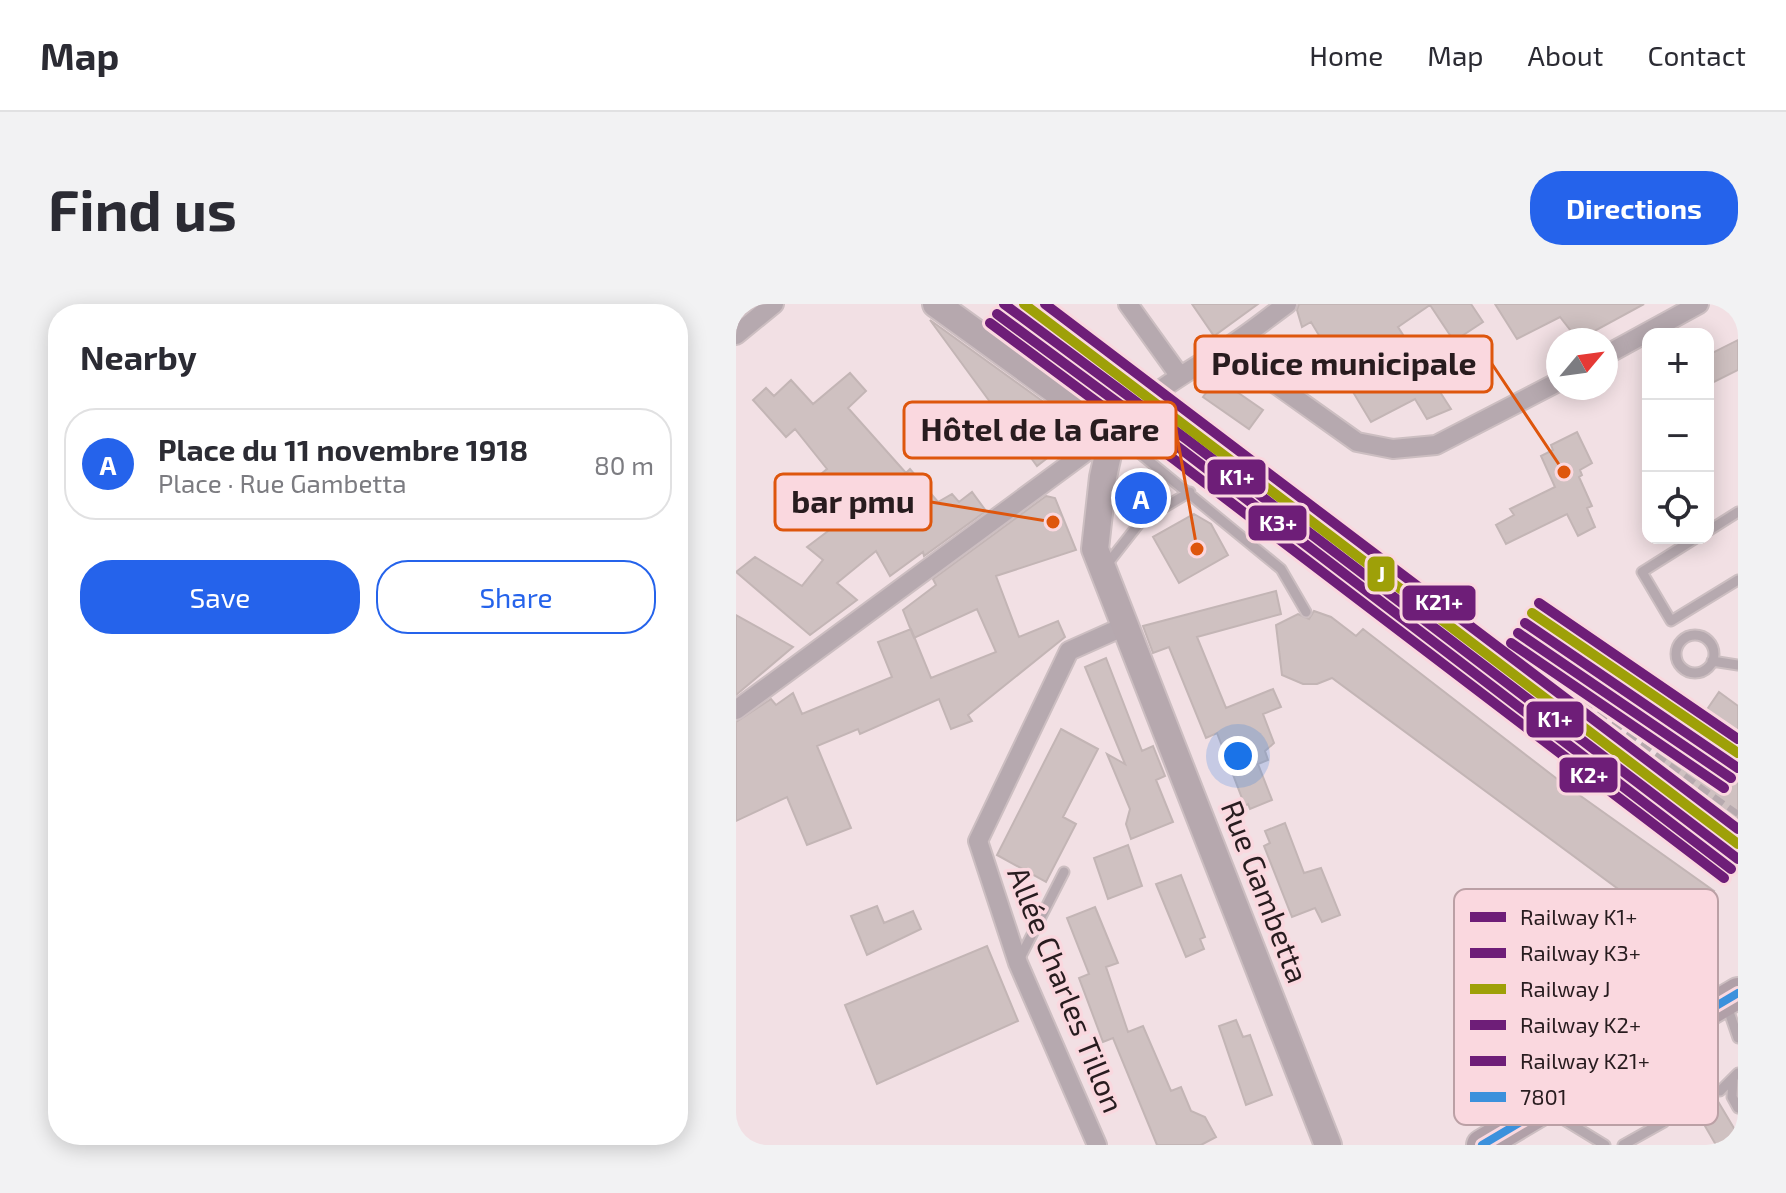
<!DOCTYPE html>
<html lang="en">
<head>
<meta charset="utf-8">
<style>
  :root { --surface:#fff; --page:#f2f2f3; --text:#2b2b33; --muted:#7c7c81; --line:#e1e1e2; --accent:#2563eb }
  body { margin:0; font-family:"Exo 2",sans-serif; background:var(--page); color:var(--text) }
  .controls { position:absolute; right:24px; top:24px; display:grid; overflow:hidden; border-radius:16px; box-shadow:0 4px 20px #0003 }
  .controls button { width:72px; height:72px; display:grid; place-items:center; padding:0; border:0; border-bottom:2px solid var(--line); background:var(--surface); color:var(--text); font:40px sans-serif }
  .compass { position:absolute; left:810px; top:24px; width:72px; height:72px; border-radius:50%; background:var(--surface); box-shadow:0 4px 20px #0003; rotate:61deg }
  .you { position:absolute; left:502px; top:452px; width:28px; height:28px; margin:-20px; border:6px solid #fff; border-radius:50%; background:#1a73e8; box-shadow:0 0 0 12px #1a73e833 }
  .badge { display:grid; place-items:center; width:52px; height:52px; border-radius:50%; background:var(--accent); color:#fff; font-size:26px; font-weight:700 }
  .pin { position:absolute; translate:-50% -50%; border:4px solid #fff; box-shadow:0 2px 8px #0006 }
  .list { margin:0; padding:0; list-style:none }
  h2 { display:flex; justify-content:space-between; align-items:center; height:104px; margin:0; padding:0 32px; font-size:34px }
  h2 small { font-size:26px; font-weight:400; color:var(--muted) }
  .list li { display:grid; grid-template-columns:52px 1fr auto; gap:24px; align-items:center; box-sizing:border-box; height:112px; margin:0 16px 16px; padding:0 16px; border:2px solid var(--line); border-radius:32px }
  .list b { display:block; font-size:30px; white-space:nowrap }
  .list p { margin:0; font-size:26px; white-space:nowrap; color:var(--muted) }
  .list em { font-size:26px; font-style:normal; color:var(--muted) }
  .actions { display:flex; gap:16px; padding:24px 32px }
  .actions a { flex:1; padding:18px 0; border:2px solid var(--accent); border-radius:32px; text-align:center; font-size:28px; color:var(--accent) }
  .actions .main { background:var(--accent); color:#fff }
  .icon { flex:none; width:44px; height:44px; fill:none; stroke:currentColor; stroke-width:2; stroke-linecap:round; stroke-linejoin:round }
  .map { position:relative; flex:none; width:1002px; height:841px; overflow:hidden; border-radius:32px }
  header { display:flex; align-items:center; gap:48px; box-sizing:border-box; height:112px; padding:0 40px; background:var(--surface); border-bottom:2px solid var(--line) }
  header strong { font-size:38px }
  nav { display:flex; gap:44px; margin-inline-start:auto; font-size:28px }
  .intro { display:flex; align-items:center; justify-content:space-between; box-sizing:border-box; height:192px; padding:0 48px }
  h1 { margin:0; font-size:56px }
  .button { padding:20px 36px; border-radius:32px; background:var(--accent); color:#fff; font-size:28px; font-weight:700 }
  main { display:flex; gap:48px; padding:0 48px }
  aside { flex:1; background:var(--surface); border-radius:32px; box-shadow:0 4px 20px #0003 }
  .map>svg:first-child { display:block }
</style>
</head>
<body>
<header>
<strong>Map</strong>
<nav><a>Home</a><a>Map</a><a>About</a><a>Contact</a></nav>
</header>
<div class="intro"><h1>Find us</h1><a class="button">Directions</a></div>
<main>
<aside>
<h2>Nearby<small></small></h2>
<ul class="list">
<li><span class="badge">A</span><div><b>Place du 11 novembre 1918</b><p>Place · Rue Gambetta</p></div><em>80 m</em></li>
</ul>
<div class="actions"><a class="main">Save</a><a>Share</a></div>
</aside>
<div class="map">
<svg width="1002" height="841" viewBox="0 0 1002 841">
  <rect width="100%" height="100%" fill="#f2e0e4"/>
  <path fill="#cfc1c1" stroke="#c3b5b5" stroke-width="2" d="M456,0H522L478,32Z
    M563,0H735L747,18L718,37L694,1L662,23L715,105L691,115L679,95L635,118L575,18L566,23L561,6Z
    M759,0H908L842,36L824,13L781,35Z
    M194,16L341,122L342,130L301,162Z
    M1002,36V66L972,81V51Z
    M114,69L130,87L112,104L170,169L174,165L202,198L216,190L223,198L236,188L250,207L188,252L187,248L154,272L140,247L101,279L121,296L74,331L0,268L19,253L66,282L87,256L71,243L116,209L80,174L91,165L59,125L50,133L17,96L30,84L38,92L55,76L77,100Z
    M481,74L527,106L513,125L467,93Z
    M841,128L856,159L844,166L846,171L843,173L856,202L851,204L859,223L842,232L831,210L770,240L760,221L778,211L774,205L819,183L805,152L817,146L815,141Z
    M310,192L319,194L340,246L260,272L283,333L322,317L329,333L232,411L236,417L215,425L203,395L124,430L122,425L81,442L115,524L71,541L51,493L0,517V418L35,395L40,401L57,389L66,410L156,373L142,338L175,325L195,374L260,348L241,305L178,334L167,306L200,281L197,275Z
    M458,210L475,220L492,251L443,279L417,233Z
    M540,287L545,310L461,333L490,404L537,385L545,403L527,410L538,439L529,447L532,456L522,460L536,496L514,505L512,500L509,502L481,429L470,434L433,343L417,349L407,322Z
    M578,307L595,313L620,332L627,325L825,478L978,587L946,632L596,374L581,380H567L546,371L540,321L562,310L573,315Z
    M0,311L57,343L0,391Z
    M370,354L406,447L417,442L429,472L420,476L437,518L395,535L390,520L394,505L371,450L389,460L349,363Z
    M983,388L1002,402V429L970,407Z
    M864,420L915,459L934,432L1002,475V545L852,435Z
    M325,425L362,445L327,513L340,520L310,578L261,551Z
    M549,519L568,569L585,564L604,611L586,618L579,604L556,613L528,542L534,539L529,527Z
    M392,541L406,582L372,595L358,554Z
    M445,571L469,633L464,635L468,645L450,653L420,580Z
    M141,602L148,619L177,607L185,625L131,651L115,612Z
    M359,603L382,659L370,663L392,728L407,722L435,787L445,783L455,807L469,813L480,833L465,841H421L377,734L367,738L343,674L353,670L331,614Z
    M251,642L282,717L141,780L109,701Z
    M500,716L507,733L514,731L536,791L510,801L483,722Z
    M974,784L1002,831V841H980L954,796Z"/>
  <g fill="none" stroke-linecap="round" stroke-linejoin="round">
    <g stroke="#ccbec1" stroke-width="13">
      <path id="service" d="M380,130L545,265L570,308
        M972,227L1002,208
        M960,234L906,268L935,317L1002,276
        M369,263L405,217L454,188
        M940 350a19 19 0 1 1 38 0a19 19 0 1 1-38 0Z
        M976,357L1002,361
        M283,656L328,568
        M990,699L1002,734
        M997,774L996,793L1002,804
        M984,787L1002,769
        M815,808L869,841
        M887,841L928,818"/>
    </g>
    <g stroke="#ccbec1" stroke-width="22">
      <path id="minor" d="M392,0L443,71
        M0,31L38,0
        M496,40L510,59L621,138L657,145L700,141L822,78
        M870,51L963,0
        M0,406L377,128C411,89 454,67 496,40C515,28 533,13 551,0
        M361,841L282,659L242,537L333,347L389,322"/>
    </g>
    <g stroke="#ccbec1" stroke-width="30">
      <path id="secondary" d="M200,0L377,128L367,173L359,245L592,841"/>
    </g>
    <g stroke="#ccbec1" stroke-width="34">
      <path id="primary" d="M746,841L1002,689"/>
    </g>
    <use href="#service" stroke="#b6a9af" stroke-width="9"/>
    <use href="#minor" stroke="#b6a9af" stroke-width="18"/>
    <use href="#secondary" stroke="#b6a8ae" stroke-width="26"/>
    <use href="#primary" stroke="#b1a0a8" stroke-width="30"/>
    <path stroke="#b6a9ae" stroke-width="6" stroke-dasharray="12 6" stroke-linecap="butt" d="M290,0L1002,510"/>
    <g stroke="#fad8df" stroke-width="14">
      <path id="bus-1" d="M746,841L1002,689"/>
    </g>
    <use href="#bus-1" stroke="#3c91dc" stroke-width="8"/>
    <g stroke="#fad8df" stroke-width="16">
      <path id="rail-1" d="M268,0L453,137L1002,555
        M789,319L1002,464"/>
    </g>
    <g stroke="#fad8df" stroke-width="16">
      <path id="rail-2" d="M261,10L446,146L995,565
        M782,329L995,474"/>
    </g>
    <g stroke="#fad8df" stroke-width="16">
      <path id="rail-3" d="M288,0L1002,540
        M796,309L1002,449"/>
    </g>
    <g stroke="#fad8df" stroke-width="16">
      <path id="rail-4" d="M254,19L439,156L988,574
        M775,339L988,484"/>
    </g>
    <g stroke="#fad8df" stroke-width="16">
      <path id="rail-5" d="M309,0L1002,525
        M803,299L1002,435"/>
    </g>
    <use href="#rail-1" stroke="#6e1e78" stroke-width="10"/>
    <use href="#rail-2" stroke="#6e1e78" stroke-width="10"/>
    <use href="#rail-3" stroke="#9ea008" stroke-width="10"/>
    <use href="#rail-4" stroke="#6e1e78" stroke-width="10"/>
    <use href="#rail-5" stroke="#6e1e78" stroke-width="10"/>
  </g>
  <g text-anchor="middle" stroke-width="7" stroke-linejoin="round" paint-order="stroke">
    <g font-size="30" fill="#281c1f" stroke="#fad8df">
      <text transform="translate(528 588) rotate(69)" y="10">Rue Gambetta</text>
      <text transform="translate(329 686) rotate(68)" y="10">Allée Charles Tillon</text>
    </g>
  </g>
  <rect x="718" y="585" width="264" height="236" rx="12" fill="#fad8df" stroke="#bba0a5" stroke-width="2"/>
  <rect x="734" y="608" width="36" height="10" fill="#6e1e78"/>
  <rect x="734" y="644" width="36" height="10" fill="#6e1e78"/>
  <rect x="734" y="680" width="36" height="10" fill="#9ea008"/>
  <rect x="734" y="716" width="36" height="10" fill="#6e1e78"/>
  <rect x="734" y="752" width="36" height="10" fill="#6e1e78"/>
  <rect x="734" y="788" width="36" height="10" fill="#3c91dc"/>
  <g font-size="22" fill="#281c1f">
    <text x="784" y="621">Railway K1+</text>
    <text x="784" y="657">Railway K3+</text>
    <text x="784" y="693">Railway J</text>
    <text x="784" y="729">Railway K2+</text>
    <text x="784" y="765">Railway K21+</text>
    <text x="784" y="801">7801</text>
  </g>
  <path fill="none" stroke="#de560d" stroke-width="3" d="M828 168L756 60M461 245L440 126M317 218L195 198"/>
  <g fill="#de560d" stroke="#fad8df" stroke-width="3">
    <circle cx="828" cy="168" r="8"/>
    <circle cx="461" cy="245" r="8"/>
    <circle cx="317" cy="218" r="8"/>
  </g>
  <g fill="#fad8df" stroke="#de560d" stroke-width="3">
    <rect x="459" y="32" width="297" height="56" rx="8"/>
    <rect x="168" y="98" width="272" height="56" rx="8"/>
    <rect x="39" y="170" width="156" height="56" rx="8"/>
  </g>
  <g font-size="32" text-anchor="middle" font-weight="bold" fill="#281c1f">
    <text x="608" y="71">Police municipale</text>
    <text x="304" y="137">Hôtel de la Gare</text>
    <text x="117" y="209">bar pmu</text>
  </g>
  <g stroke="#fad8df" stroke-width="3">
    <rect x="470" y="154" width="61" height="38" rx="8" fill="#6e1e78"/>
    <rect x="511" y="200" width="61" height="38" rx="8" fill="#6e1e78"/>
    <rect x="630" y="251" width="30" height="38" rx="8" fill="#9ea008"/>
    <rect x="665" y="280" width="76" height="38" rx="8" fill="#6e1e78"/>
    <rect x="789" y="396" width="60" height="39" rx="8" fill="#6e1e78"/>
    <rect x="822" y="452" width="61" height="38" rx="8" fill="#6e1e78"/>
  </g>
  <g font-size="22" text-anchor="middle" font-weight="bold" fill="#fff">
    <text x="501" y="181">K1+</text>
    <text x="542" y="227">K3+</text>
    <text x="645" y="278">J</text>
    <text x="703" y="306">K21+</text>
    <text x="819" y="423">K1+</text>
    <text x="853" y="479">K2+</text>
  </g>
</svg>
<div class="controls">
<button>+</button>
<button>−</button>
<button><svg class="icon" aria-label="locate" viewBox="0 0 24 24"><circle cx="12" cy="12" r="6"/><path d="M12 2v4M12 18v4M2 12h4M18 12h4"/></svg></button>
</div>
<svg class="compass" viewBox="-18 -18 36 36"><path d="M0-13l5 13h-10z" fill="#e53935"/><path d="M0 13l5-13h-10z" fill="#7c7c81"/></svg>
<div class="you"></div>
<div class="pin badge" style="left:405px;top:194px">A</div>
</div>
</main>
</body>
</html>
